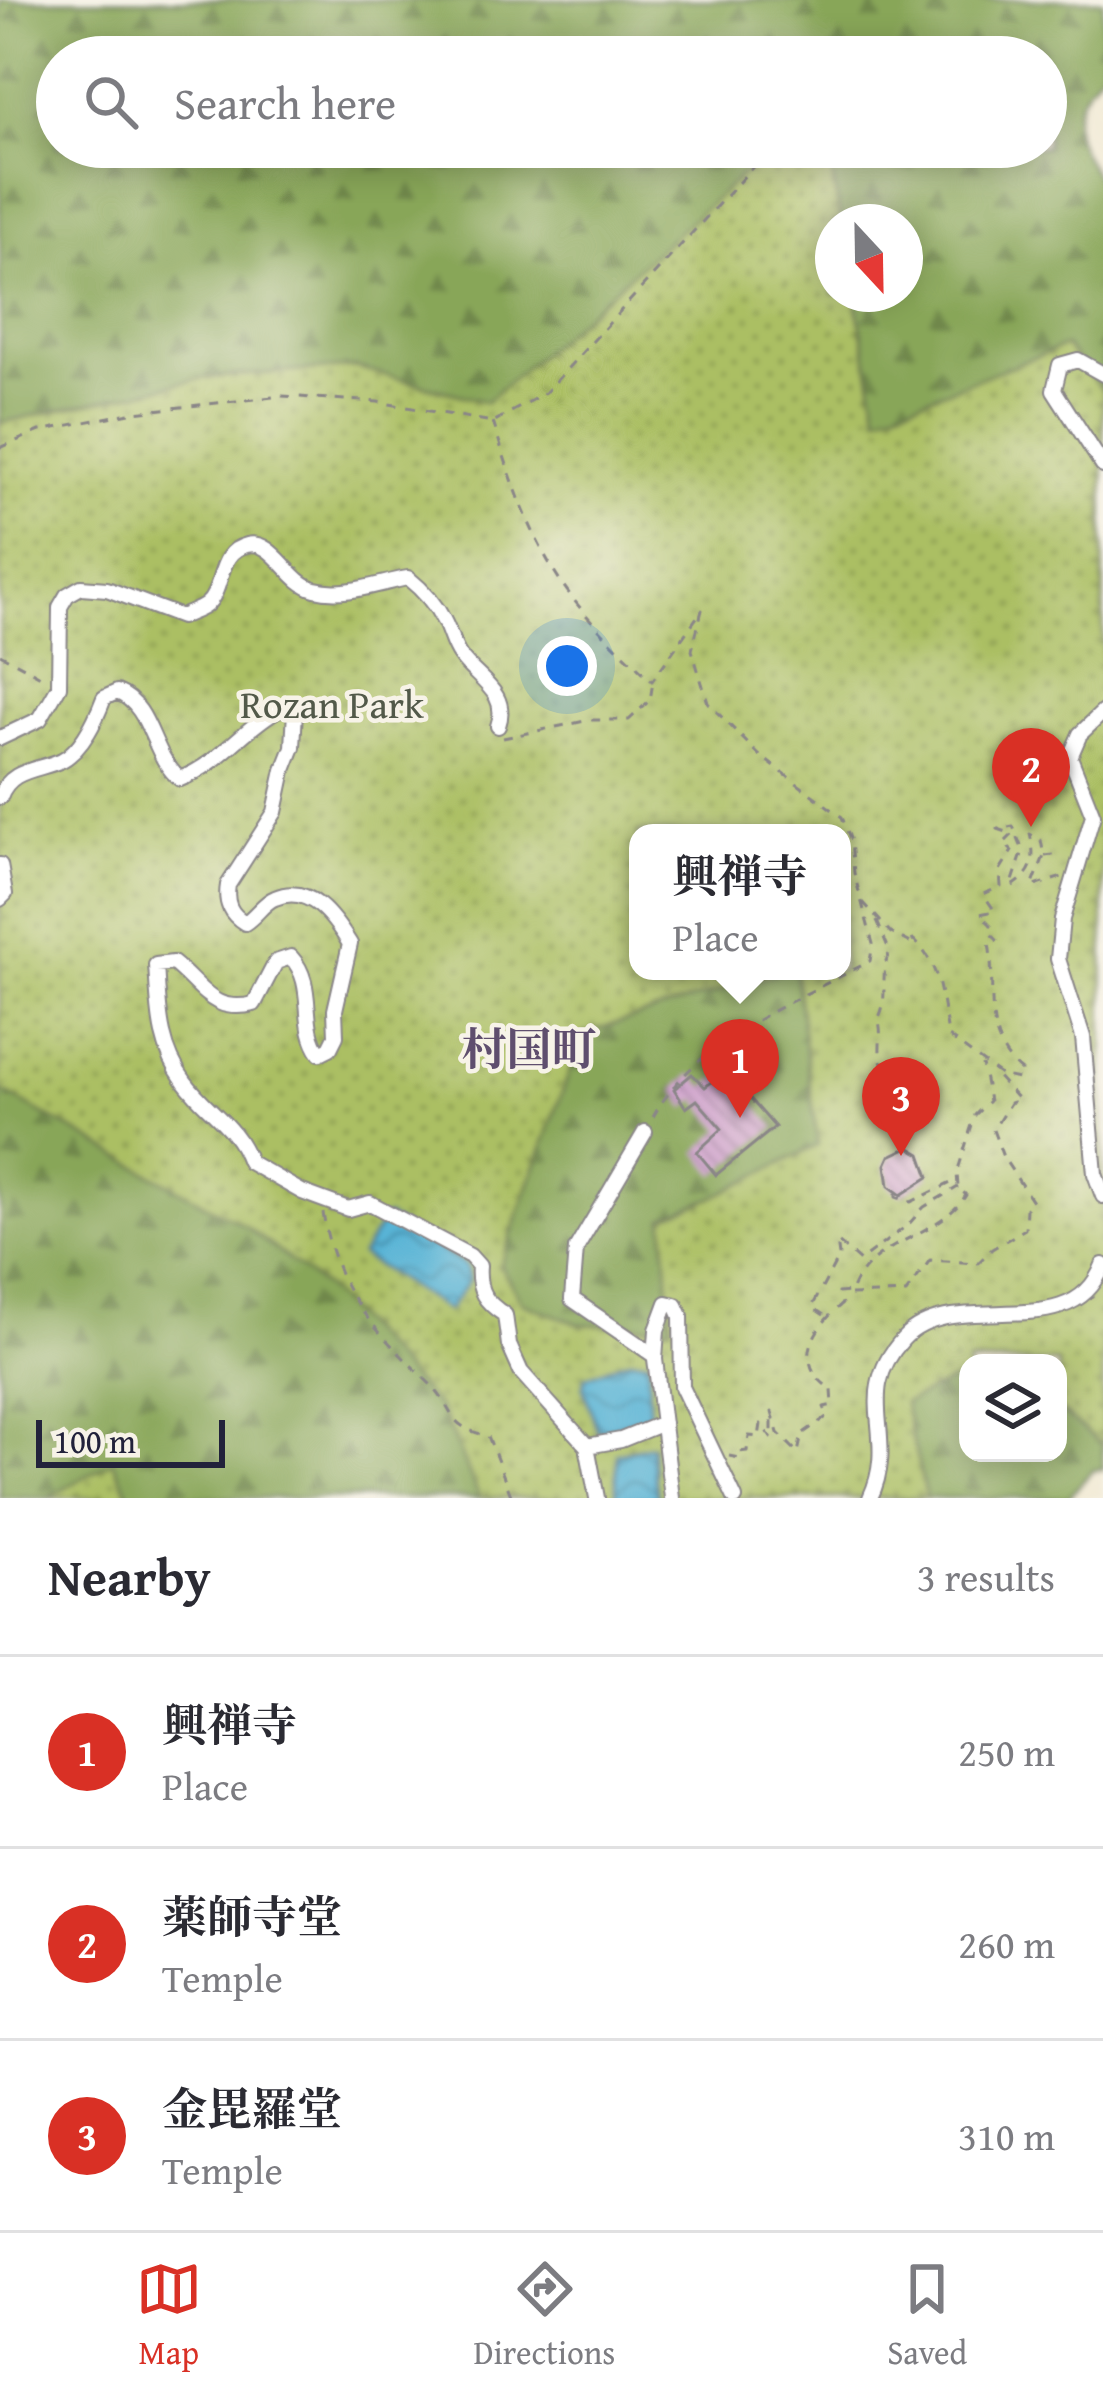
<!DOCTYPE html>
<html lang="en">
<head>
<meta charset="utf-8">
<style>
  :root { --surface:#fff; --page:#f2f2f3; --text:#2b2b33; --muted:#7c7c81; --line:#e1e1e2; --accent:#d93025 }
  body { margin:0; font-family:"Gentium Book Plus","Noto Serif JP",serif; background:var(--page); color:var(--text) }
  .controls { position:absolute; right:36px; bottom:36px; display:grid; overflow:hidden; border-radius:24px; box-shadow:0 6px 30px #0003 }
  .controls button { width:108px; height:108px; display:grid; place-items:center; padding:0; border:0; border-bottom:3px solid var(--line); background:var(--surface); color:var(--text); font:60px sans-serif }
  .compass { position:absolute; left:815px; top:204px; width:108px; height:108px; border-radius:50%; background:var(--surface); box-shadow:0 6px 30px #0003; rotate:158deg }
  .scale { position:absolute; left:36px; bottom:30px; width:189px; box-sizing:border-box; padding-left:12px; border:6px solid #22223b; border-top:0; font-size:33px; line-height:42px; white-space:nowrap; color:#22223b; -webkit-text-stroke:9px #f7f3e8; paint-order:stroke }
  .you { position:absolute; left:567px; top:666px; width:42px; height:42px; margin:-30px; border:9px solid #fff; border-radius:50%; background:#1a73e8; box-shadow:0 0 0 18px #1a73e833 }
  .badge { display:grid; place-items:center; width:78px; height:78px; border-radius:50%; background:var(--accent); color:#fff; font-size:39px; font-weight:700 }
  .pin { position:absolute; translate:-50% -99px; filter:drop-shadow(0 3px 6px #0008) }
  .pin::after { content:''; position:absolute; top:63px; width:42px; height:36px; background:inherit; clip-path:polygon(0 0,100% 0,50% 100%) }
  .popup { position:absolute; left:629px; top:824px; width:222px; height:156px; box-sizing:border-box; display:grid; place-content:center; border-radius:24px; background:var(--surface); filter:drop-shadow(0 3px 9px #0005); font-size:39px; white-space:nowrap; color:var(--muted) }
  .popup b { font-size:45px; color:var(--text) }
  .popup::after { content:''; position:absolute; left:50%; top:100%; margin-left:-24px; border:24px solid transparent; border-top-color:var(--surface) }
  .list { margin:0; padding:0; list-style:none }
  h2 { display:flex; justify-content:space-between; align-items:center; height:156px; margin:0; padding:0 48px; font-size:51px }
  h2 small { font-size:39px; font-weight:400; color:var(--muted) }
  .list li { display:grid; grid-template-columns:78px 1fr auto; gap:36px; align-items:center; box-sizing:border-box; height:192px; padding:0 48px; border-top:3px solid var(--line) }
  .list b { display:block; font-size:45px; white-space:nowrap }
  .list p { margin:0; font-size:39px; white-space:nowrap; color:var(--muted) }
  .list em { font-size:39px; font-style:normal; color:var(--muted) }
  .icon { flex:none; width:66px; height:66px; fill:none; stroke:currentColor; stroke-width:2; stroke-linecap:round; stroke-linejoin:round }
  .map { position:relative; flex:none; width:1103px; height:1498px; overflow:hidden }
  .search { position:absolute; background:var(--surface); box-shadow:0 6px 30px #0003; left:36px; right:36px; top:36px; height:132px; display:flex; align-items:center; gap:30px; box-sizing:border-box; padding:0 42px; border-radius:66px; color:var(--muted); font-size:45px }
  .sheet { height:732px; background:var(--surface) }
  nav { display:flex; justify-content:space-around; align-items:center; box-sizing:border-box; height:168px; border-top:3px solid var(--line); background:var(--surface); font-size:33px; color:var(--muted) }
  nav a { display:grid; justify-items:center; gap:6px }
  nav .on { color:var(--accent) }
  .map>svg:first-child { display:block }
</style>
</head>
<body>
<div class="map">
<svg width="1103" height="1498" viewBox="0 0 1103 1498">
  <defs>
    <pattern id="forest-firs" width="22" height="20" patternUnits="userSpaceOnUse" patternTransform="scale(3)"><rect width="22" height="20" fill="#88a659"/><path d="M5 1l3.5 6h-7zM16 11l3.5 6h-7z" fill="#6f874b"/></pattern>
    <pattern id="park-dots" width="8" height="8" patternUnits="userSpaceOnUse" patternTransform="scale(3)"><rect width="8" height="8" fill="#abbf63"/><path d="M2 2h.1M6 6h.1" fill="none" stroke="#8b9b53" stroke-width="1.8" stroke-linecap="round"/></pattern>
    <pattern id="water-waves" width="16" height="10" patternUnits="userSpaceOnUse" patternTransform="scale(3)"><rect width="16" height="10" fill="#58b4d6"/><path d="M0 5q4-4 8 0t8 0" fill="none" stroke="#4892af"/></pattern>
    <pattern id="building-back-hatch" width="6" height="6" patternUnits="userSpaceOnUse" patternTransform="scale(3)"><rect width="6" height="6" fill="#cfa1cc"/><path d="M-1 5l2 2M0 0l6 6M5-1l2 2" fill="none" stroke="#a883a7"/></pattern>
  </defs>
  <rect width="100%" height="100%" fill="#f7f3e8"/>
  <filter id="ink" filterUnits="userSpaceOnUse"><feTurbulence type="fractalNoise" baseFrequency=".00833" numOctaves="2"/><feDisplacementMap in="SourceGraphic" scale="24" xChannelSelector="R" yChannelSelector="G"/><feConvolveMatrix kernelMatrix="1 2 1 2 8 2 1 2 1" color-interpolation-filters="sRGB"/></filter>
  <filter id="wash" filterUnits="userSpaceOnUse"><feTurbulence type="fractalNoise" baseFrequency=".004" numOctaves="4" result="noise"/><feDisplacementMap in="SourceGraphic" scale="48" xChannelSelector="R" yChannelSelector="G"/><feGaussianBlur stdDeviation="2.7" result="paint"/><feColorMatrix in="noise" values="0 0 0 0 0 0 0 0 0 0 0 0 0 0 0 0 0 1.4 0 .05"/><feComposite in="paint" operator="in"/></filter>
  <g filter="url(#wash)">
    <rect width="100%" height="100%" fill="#f2ead4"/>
    <path fill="url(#forest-firs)" stroke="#55644a" stroke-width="3" fill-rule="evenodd" d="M0,0H1103V69C1060,117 1071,136 1103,187V1470H1093L1068,1498H131L113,1462L49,1498H0ZM57,57H1046V147H57ZM833,222H905V294H833ZM638,833H842V971H638ZM968,1363H1058V1453H968Z"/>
    <path fill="url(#park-dots)" stroke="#66704f" stroke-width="3" fill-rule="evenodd" d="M774,147H827L841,222H833V294H855L878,416L1065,346L1103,391V1445L1058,1409V1363H968V1374L904,1403L926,1498H480L440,1409L323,1286L245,1226L0,1090V423L203,378L356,367L486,402ZM638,833H842V971H795L818,1145L710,1199L664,1217L671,1326L579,1324L523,1303L500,1266L583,1034L784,971H638Z
      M113,1461L131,1498H49L50,1497Z"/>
    <path fill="url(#water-waves)" stroke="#3d6b88" stroke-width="3" d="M386,1216L466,1266L469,1280L447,1311L361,1255Z
      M630,1359L648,1360L649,1415L598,1432L583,1387L585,1377Z
      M651,1445L657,1498H616L617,1453Z"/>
    <g id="blocks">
      <path fill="url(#building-back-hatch)" d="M726,1071L775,1127L716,1175L697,1152L722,1129L697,1100L686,1108L674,1089L692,1074L705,1087Z
        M909,1147L921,1154L929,1177L901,1195L889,1186L886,1165L890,1156Z"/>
    </g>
  </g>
  <g filter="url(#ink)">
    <use href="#blocks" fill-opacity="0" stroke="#8a8688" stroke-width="3"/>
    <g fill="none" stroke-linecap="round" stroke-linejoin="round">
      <g stroke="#8a8688" stroke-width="18">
        <path id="minor" d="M1103,374L1078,360L1060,365L1054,390L1103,466
          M1103,712L1080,734L1070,757L1093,815L1062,919L1058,959L1083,1037L1095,1174L1103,1196
          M0,738L40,719L59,686L60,607L67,595L81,587L107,589L181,617C189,613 200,610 206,605C225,589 216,552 247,545C273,538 289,583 315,589C345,597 379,583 408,578C423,590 435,603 444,621C450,632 452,645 460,656C476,679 510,692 498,726
          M0,797C10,768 38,771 62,760C83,749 96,719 104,698L117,692C153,706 151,756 180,779C221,763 243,728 280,708L295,711L293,747L284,770L275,812L228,885C225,903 230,914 245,923C256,916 264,902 275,898C310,883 334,918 350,944L335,1010L336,1036L330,1048L320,1053C299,1025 317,985 291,957L276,962L254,1004C212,1014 204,988 173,963L156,965C159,1008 158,1046 185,1082C207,1112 236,1125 249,1162L302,1192L348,1209L370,1203L470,1256L479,1266C477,1291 485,1302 505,1315L509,1345L521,1372L587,1446L597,1498
          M0,865L5,894L0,899
          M645,1132L576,1249L572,1299L655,1356
          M587,1446L621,1440L663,1423
          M672,1498L655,1359L657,1330L667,1303L676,1305L681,1316L682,1387L735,1498
          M870,1498C900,1435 851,1396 903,1339C954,1284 1072,1349 1103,1265"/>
      </g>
      <path stroke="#8a8688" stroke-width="3" stroke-dasharray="9 9" stroke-linecap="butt" d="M493,422C513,485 533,547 574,600C596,629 626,655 652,681L702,610L692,650L708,703L759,755L842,817L851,841L854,873L873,944L870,961C794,1002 691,1041 651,1121
        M0,448L40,431L135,412L282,396L378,402L493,422L545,393L771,147
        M0,654L46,679
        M503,738L590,720H629L650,700L653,682
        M1045,856L1061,854
        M863,902L891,933L913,944L910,941L914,940C943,969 940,1000 949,1037L1000,1075L1018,1079L1021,1071C980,1038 997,989 989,943L997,940L990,933L991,925L980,914L995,911L983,894L1001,887L1000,870L1012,851L1004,843L1013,834L998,829L1013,826L1023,851L1011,887C1034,873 1036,859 1030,834L1041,840L1044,856L1032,887L1062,877
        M877,921L890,952C878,972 890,999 878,1019C884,1034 876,1050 883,1066C893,1093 907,1117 908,1148
        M896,1193V1197L911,1202L955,1181
        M323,1213C336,1295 373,1327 429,1383C457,1411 443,1425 488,1436L512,1498
        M850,1295L906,1293L930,1260L978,1263L992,1249L1025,1229L1026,1208L1032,1201L1003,1157L993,1130L1010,1103L1019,1100L994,1073
        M824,1315L812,1307L839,1256L837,1241L860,1261L909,1224L924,1207L958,1187
        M729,1456L739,1458V1452L747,1451L749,1436L759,1437L761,1424L772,1439V1412L778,1433L798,1453L802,1434L828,1416L824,1407L833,1405L832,1390C792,1364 812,1329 842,1304L838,1293L851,1292C869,1240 939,1238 966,1195L958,1187L957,1173L975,1115L989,1101L982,1065"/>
      <use href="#minor" stroke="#fff" stroke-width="14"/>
    </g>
  </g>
  <g text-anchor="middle" stroke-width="9" stroke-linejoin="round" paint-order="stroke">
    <g font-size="39" fill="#525949" stroke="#f7f3e8">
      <text x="332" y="718">Rozan Park</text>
    </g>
    <g font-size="45" font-weight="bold" fill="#5f4e6e" stroke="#f7f3e8">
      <text x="529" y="1065">村国町</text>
    </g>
  </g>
</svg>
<div class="controls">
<button><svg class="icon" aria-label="layers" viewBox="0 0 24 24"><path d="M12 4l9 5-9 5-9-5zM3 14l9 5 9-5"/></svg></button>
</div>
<svg class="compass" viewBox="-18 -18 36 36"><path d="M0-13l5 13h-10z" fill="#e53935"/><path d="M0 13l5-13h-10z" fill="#7c7c81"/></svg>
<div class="scale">100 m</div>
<div class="you"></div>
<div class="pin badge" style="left:740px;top:1118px">1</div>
<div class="popup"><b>興禅寺</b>Place</div>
<div class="pin badge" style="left:1031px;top:827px">2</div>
<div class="pin badge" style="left:901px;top:1156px">3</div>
<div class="search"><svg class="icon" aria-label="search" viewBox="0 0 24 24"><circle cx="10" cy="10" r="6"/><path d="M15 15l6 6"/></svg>Search here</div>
</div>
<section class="sheet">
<h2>Nearby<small>3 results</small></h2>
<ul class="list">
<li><span class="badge">1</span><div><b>興禅寺</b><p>Place</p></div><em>250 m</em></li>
<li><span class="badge">2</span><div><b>薬師寺堂</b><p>Temple</p></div><em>260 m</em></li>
<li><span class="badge">3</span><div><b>金毘羅堂</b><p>Temple</p></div><em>310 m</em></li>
</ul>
</section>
<nav>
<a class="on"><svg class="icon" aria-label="map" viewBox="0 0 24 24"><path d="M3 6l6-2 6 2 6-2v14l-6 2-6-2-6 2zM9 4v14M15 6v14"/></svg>Map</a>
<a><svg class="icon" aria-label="directions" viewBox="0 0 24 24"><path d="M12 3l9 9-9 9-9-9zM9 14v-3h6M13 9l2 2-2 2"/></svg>Directions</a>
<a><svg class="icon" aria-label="saved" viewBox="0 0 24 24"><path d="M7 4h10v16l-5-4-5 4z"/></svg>Saved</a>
</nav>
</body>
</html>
